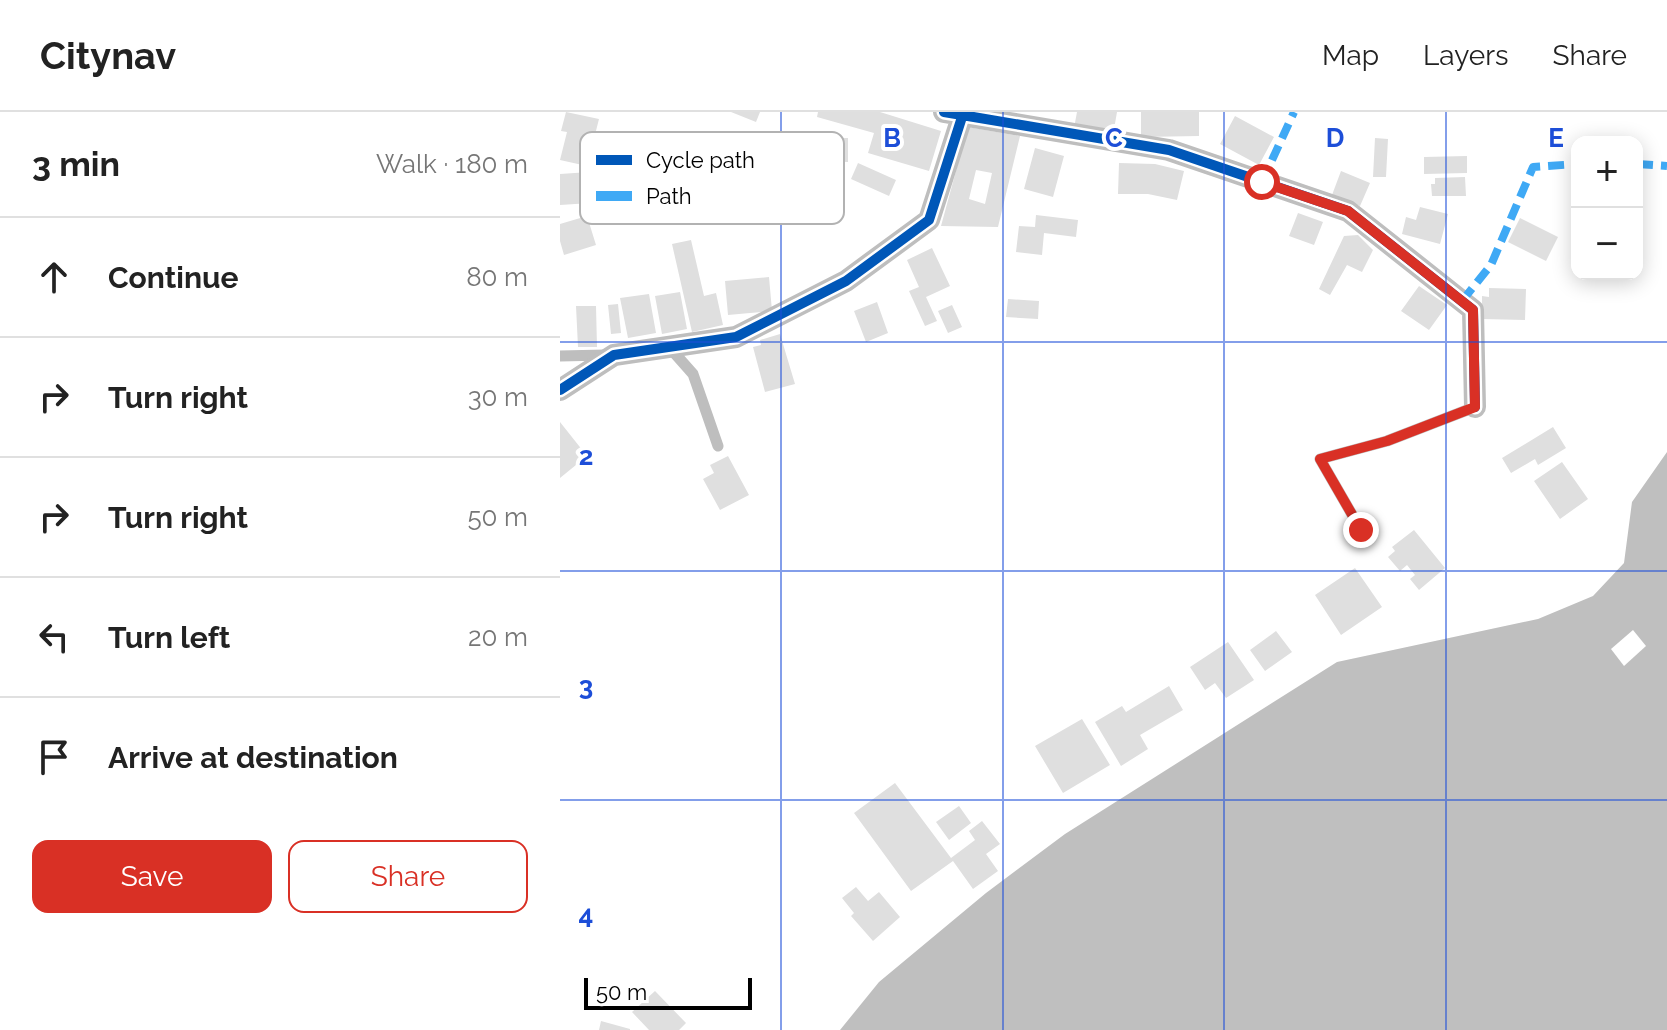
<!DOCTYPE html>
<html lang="en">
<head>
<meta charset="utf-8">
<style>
  :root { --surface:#fff; --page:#f2f2f2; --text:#222; --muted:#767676; --line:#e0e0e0; --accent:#d93025 }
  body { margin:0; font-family:Raleway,sans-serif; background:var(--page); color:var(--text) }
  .controls { position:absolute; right:24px; top:24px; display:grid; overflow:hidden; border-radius:16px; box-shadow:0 4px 20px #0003 }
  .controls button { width:72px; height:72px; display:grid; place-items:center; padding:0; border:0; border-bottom:2px solid var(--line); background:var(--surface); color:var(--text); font:40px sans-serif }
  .scale { position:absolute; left:24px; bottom:20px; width:168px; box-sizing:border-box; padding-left:8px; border:4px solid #000; border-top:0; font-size:22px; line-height:28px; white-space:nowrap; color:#000; -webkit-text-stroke:6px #fff; paint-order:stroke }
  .stop { position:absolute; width:24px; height:24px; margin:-18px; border:6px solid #d93025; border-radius:50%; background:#fff }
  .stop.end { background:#d93025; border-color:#fff; box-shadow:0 2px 8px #0008 }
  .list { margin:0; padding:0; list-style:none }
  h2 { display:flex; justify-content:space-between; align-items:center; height:104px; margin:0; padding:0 32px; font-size:34px }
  h2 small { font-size:26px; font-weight:400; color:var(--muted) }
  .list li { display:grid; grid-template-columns:52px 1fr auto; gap:24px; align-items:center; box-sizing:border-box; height:120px; padding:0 32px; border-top:2px solid var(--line) }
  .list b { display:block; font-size:30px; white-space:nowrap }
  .list em { font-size:26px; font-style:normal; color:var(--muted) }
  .actions { display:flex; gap:16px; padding:24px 32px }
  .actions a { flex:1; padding:18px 0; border:2px solid var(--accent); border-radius:16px; text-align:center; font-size:28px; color:var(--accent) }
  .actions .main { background:var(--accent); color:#fff }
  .icon { flex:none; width:44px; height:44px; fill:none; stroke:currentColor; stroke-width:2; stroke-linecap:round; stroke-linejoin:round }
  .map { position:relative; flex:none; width:1107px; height:918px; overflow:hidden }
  header { display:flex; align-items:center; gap:48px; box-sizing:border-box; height:112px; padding:0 40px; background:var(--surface); border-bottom:2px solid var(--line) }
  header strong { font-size:38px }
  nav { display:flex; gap:44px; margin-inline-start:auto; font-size:28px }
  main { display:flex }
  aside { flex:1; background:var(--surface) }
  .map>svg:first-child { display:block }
</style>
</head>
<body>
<header>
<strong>Citynav</strong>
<nav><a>Map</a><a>Layers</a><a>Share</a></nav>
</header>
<main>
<aside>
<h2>3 min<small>Walk · 180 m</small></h2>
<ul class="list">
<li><svg class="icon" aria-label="ahead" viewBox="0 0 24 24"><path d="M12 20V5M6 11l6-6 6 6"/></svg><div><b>Continue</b></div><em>80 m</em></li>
<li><svg class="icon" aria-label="right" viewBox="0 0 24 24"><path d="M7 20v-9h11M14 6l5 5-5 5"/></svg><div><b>Turn right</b></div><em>30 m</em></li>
<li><svg class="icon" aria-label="right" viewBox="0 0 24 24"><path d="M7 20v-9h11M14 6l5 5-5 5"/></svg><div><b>Turn right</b></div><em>50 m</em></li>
<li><svg class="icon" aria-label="left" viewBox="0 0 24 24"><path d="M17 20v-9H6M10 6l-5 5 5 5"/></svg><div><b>Turn left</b></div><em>20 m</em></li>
<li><svg class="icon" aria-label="arrive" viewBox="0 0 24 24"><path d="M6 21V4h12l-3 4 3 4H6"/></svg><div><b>Arrive at destination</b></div></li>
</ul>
<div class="actions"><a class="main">Save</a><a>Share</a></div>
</aside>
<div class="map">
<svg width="1107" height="918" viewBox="0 0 1107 918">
  <rect width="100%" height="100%" fill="#fff"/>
  <path fill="#bfbfbf" d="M1107,340V918H280L319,870L426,781L505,722L777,550L978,507L1033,484L1064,451L1072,390Z"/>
  <path fill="#fff" d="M1073,518L1086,534L1064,554L1051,537Z"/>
  <path fill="#dfdfdf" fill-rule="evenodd" d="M6,0L39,7L27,54L0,48L7,20L1,19Z
    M171,0H200L196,10Z
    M258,0H320L381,19L369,59L308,41L314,21L257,5Z
    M517,0H557L553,23L514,16Z
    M581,0H639V24L581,25Z
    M675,4L714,25L699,53L660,32Z
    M408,15L460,24L438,115L381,114ZM416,58L432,61L425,92L409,87Z
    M260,26H288V50L260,49Z
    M815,26L828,27L826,65H813Z
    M475,36L504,44L493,85L464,77Z
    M907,44V61L864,62V45Z
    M298,51L336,68L329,84L291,67Z
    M559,51L595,52L624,59L617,88L588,82H558Z
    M44,59L46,90L0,93V62Z
    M781,59L810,71L800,94L772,83Z
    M905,65L906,84H872L871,72H875V66Z
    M860,95L888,102L880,132L842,122L846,105L856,108Z
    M738,101L763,110L754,133L729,124Z
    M476,103L518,108L516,125L484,121L482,143L456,140L459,114L475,115Z
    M27,104L36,133L4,143L0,129V112Z
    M960,106L998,125L986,149L948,130Z
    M798,123L813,138L802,160L787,153L770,183L759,177L784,124Z
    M131,128L144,184L156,181L163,213L132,220L112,132Z
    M372,136L390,174L366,185L377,209L365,214L349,179L359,175L347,148Z
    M209,165L212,199L168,203L165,169Z
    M859,174L887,193L869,218L841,199Z
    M929,176L966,177L965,208L922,207V184L929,185Z
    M120,180L127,217L102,222L95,184Z
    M89,182L96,221L68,226L60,186Z
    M448,187L479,189L478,207L446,205Z
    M317,190L328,221L306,230L294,199Z
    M58,192L61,221L51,222L48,193Z
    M392,193L402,215L388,221L378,199Z
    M16,194H36L37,235H18Z
    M220,222L235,272L205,280L193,235L201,233L200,228Z
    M0,310L27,344L0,366Z
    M993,315L1006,336L978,353L975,347L951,361L942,346Z
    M168,344L189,383L160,398L143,367L154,361L150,353Z
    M1002,350L1028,387L1000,407L974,369Z
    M854,418L885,456L859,478L850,467L855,463L847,453L840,459L828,445L835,439L832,435Z
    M795,456L822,495L781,523L755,483Z
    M716,519L732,540L705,559L690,538Z
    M668,530L694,568L666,586L655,571L645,578L630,555Z
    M609,574L623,598L580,623L588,637L561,654L535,610L562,594L566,600Z
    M522,607L550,653L503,681L475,634Z
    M335,671L391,746L415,728L409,719L422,709L440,732L426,742L438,759L413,777L393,749L351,779L294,701Z
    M399,694L411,711L389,728L376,710Z
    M296,775L308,789L319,780L340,805L313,829L291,804L294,801L282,786Z
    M95,879L126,911L119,918H89L72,900Z
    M41,909L70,917V918H39Z"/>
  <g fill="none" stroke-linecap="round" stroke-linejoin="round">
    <path stroke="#bebebe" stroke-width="11" d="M110,236L133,262L158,334
      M0,244L45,243
      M801,418L760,347L827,329L915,295"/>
    <path stroke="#bebebe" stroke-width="22" d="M384,0L609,38L788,99L913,198L915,295
      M0,278L54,243L176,225L286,169L369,108L402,5"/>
    <path stroke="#3fa9f5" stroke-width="8" stroke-dasharray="16 8" stroke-linecap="butt" d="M1077,52L1107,54
      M702,70L734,0
      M902,189L931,153L973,55L1017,52"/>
    <g stroke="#fff" stroke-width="15">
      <path id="cycleway" d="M384,0L609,38L788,99L913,198L915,295
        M0,278L54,243L176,225L286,169L369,108L402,5"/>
    </g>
    <use href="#cycleway" stroke="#0057b8" stroke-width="10"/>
  </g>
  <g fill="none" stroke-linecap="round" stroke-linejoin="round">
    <path stroke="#d93025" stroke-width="10" d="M702,70L788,99L913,198L915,295L827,329L760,347L801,418"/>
  </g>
  <path fill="none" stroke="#1d4ed8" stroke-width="2" stroke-opacity="0.55" d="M221,0V918M443,0V918M664,0V918M886,0V918M0,230H1107M0,459H1107M0,688H1107"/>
  <rect x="20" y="20" width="264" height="92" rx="12" fill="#fff" stroke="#b2b2b2" stroke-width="2"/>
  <rect x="36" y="43" width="36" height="10" fill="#0057b8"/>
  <rect x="36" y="79" width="36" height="10" fill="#3fa9f5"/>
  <g font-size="22" fill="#000">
    <text x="86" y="56">Cycle path</text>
    <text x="86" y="92">Path</text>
  </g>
  <g font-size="26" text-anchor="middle" font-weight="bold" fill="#1d4ed8" stroke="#fff" stroke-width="8" stroke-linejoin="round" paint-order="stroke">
    <text x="332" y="35">B</text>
    <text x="554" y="35">C</text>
    <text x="775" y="35">D</text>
    <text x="996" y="35">E</text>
    <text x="26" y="353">2</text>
    <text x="26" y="583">3</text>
    <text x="26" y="812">4</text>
  </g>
</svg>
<div class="controls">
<button>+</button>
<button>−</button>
</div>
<div class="scale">50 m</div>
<div class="stop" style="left:702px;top:70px"></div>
<div class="stop end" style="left:801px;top:418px"></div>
</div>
</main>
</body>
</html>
